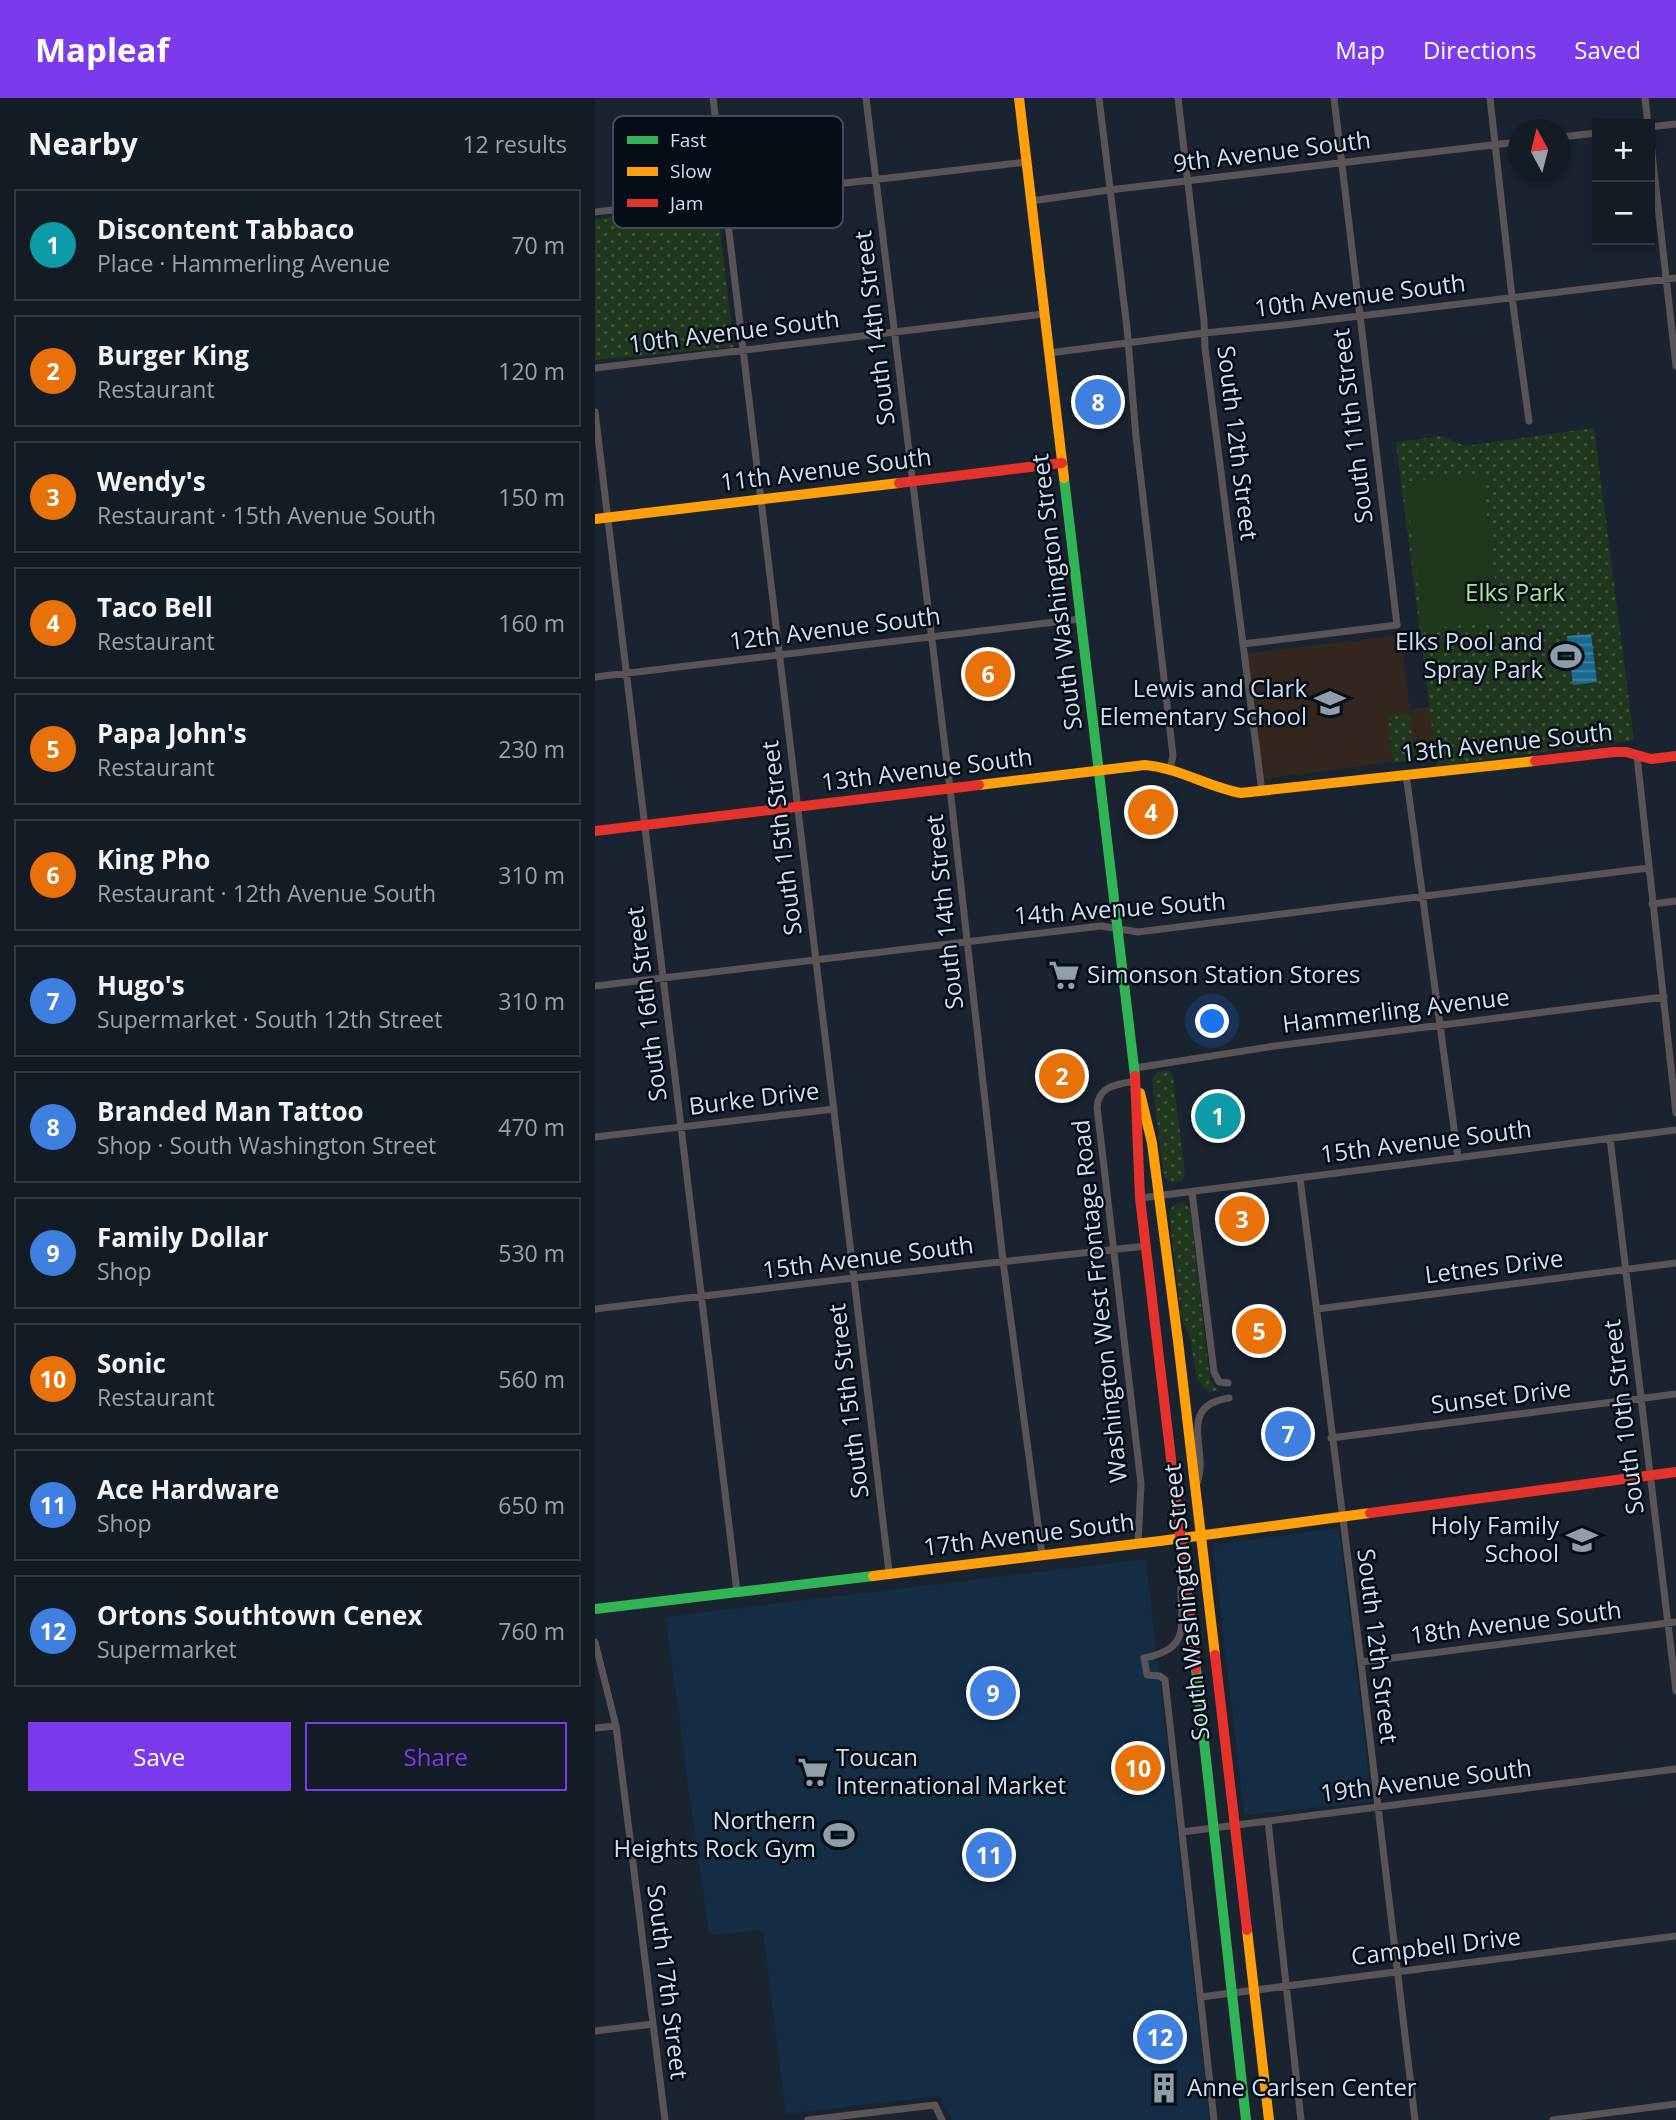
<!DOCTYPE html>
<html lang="en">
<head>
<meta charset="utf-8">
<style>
  :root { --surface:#131b24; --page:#202831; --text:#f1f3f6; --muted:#9da1a6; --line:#323941; --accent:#7c3aed }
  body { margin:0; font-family:"Open Sans",sans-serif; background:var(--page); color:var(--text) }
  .controls { position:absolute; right:21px; top:21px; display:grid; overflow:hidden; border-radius:0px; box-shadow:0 4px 10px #0003 }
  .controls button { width:63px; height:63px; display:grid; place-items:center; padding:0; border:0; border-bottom:2px solid var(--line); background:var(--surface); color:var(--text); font:35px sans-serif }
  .compass { position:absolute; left:913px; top:21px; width:63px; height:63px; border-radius:50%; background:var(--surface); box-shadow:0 4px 10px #0003; rotate:353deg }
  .you { position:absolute; left:618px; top:924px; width:24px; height:24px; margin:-18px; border:5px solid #fff; border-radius:50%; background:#1a73e8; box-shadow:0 0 0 10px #1a73e833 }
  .badge { display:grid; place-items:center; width:46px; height:46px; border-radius:50%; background:var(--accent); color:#fff; font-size:23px; font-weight:700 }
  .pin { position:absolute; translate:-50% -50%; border:4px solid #fff; box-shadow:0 2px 7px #0006 }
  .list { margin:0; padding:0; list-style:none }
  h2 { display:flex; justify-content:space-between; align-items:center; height:91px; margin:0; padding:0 28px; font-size:30px }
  h2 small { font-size:23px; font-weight:400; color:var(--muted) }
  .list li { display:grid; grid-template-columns:46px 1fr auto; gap:21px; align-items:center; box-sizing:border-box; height:112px; margin:0 14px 14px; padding:0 14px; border:2px solid var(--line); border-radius:0px }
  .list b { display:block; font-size:26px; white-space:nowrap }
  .list p { margin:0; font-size:23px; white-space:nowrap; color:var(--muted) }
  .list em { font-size:23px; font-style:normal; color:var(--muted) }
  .actions { display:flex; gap:14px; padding:21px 28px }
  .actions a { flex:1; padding:16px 0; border:2px solid var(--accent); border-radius:0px; text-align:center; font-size:24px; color:var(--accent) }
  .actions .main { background:var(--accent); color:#fff }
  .map { position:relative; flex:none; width:1081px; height:2022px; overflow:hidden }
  header { display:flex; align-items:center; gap:42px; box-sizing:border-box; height:98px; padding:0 35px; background:var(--accent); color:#fff }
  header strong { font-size:33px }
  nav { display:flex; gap:38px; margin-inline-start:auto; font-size:24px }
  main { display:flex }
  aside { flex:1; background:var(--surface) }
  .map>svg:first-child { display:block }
</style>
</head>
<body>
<header>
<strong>Mapleaf</strong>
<nav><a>Map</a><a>Directions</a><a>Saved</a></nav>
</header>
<main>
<aside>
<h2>Nearby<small>12 results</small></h2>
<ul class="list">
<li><span class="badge" style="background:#0f9aa8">1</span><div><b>Discontent Tabbaco</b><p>Place · Hammerling Avenue</p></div><em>70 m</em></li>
<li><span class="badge" style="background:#e8710a">2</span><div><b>Burger King</b><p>Restaurant</p></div><em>120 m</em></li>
<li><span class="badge" style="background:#e8710a">3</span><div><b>Wendy's</b><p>Restaurant · 15th Avenue South</p></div><em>150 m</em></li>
<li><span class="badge" style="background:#e8710a">4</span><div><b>Taco Bell</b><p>Restaurant</p></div><em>160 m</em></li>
<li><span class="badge" style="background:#e8710a">5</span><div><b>Papa John's</b><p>Restaurant</p></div><em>230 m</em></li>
<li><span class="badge" style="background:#e8710a">6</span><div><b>King Pho</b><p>Restaurant · 12th Avenue South</p></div><em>310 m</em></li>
<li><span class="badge" style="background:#3f7fe0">7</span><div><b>Hugo's</b><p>Supermarket · South 12th Street</p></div><em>310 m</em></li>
<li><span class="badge" style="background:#3f7fe0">8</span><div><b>Branded Man Tattoo</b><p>Shop · South Washington Street</p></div><em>470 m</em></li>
<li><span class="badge" style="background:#3f7fe0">9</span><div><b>Family Dollar</b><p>Shop</p></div><em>530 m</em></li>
<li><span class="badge" style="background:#e8710a">10</span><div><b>Sonic</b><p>Restaurant</p></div><em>560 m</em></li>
<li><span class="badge" style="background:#3f7fe0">11</span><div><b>Ace Hardware</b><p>Shop</p></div><em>650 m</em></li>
<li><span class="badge" style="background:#3f7fe0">12</span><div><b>Ortons Southtown Cenex</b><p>Supermarket</p></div><em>760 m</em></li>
</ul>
<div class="actions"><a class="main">Save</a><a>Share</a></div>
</aside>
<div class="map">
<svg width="1081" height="2022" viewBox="0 0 1081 2022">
  <defs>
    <pattern id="grass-dots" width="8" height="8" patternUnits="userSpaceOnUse" patternTransform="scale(1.75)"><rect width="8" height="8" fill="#20371e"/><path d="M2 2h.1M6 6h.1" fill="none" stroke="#40543f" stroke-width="1.8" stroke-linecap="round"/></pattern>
    <pattern id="water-rules" width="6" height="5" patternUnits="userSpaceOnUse" patternTransform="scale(1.75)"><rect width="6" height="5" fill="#19688f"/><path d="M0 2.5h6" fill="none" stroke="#4484a4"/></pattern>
  </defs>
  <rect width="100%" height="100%" fill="#192430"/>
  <path fill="#142d44" d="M744,1430L777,1704L649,1717L618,1447Z
    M551,1461L615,2022H357L345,1998L191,2016L168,1832L114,1837L70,1519Z"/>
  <path fill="#32261f" d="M806,537L815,611L922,598L926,646L665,682L649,556Z"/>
  <path fill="url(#grass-dots)" d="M122,106L139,249L0,262V121Z
    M999,330L1039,642L842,668L801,344L847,338L870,348Z
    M814,615L820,662L798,665L793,617Z
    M569,972L574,973L578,978L590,1075L587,1083L577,1085L569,1079L557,982L561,975Z
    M586,1104L591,1106L595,1111L615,1281L619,1288L626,1292L614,1294L610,1291L602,1281L595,1240L586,1219L574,1114L578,1108Z"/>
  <path fill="#20371e" d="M887,375L905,522L829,532L810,384Z"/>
  <path fill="url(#water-rules)" d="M996,536L1002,584L978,587L972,538Z"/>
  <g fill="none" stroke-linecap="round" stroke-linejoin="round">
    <path stroke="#5a5457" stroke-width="7" d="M118,0L294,1474
      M271,0L355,690L408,1163L447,1457
      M504,0L532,230L541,339L578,658L575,671
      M583,0L609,223L610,250L667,694
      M895,0L917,199L934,323
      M1050,0L1053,26
      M1055,29L1081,26
      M1055,37L1081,268
      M965,39L1002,35
      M436,103L514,92L923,44
      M0,114L431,64
      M454,255L609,235L689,227L1081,180
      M0,270L449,216
      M0,314L142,1494
      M648,546L802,527L739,0
      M0,579L485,521
      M1042,658L1081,1015
      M811,676L863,1060
      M1057,806L1081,803
      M0,888L506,828L543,834L1053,770
      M540,970L680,948L1069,899
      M541,983C523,986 504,987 502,1009L546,1386L543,1445
      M0,1039L239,1011
      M1015,1040L1081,1593
      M705,1080L766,1564L820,2022
      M597,1094L619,1274L624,1284L633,1285
      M545,1100L1081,1032
      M0,1211L258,1180L551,1148
      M722,1211L1081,1165
      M736,1340L1081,1296
      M602,1385C615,1353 580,1308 634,1300
      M586,1490C586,1528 596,1551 549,1560L552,1577L565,1578L570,1582L619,2022
      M0,1544L21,1628L70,2022
      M766,1564L1081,1524
      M0,1630L21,1628
      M673,1723L706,2022
      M587,1734L1081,1671
      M606,1899L1081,1838
      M0,1933L58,1926
      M213,2022L340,2007L347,2022
      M958,2022L1081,2006"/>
    <path stroke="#30b455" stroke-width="10" d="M469,380L540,978
      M0,1511L278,1478
      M601,1571L651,2022"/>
    <path stroke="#ff9f0a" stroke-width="10" d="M424,0L469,380
      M0,421L304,385
      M384,687L550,667C584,670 613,689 646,695L940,663
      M545,995L557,1045L583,1243L620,1557
      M278,1478L565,1443L775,1415
      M652,1832L674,2022"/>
    <path stroke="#e5322d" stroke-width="10" d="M304,385L467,365
      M940,663L1019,654H1031L1056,661L1081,658
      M0,733L384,687
      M540,978L545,1100L601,1571
      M775,1415L1081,1374
      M620,1557L652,1832"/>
  </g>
  <defs>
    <g id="stadium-bare" transform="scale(2.415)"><path d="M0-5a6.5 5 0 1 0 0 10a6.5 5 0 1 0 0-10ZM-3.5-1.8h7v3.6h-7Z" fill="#919eaa" stroke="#050d16" stroke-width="2.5" paint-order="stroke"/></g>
    <g id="school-bare" transform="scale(2.415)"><path d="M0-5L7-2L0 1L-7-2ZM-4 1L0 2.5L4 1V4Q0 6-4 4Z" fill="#919eaa" stroke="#050d16" stroke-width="2.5" paint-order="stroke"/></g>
    <g id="supermarket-bare" transform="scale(2.415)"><path d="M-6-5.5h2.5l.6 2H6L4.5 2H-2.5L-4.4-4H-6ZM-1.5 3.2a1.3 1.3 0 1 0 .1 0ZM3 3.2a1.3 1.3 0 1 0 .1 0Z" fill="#919eaa" stroke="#050d16" stroke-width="2.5" paint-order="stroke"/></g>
    <g id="building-bare" transform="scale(2.415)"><path d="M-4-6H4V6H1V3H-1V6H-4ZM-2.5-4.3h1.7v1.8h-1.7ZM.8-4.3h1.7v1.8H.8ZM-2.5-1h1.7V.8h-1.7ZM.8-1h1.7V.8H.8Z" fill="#919eaa" stroke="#050d16" stroke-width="2.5" paint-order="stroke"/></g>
  </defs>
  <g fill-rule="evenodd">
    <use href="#stadium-bare" x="971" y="558"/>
    <use href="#school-bare" x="735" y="605"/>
    <use href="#supermarket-bare" x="469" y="877"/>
    <use href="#school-bare" x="987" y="1442"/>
    <use href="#supermarket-bare" x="218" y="1674"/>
    <use href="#stadium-bare" x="244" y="1737"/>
    <use href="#building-bare" x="569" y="1990"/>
  </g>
  <g text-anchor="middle" stroke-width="5" stroke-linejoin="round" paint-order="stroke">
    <g font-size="24" fill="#d2dfec" stroke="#050d16">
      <text transform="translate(677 54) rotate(-7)" y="8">9th Avenue South</text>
      <text transform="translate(765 198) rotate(-7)" y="8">10th Avenue South</text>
      <text transform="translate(280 230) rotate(-97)" y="8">South 14th Street</text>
      <text transform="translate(139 234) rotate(-7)" y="8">10th Avenue South</text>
      <text transform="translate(758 328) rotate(-97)" y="8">South 11th Street</text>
      <text transform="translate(642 345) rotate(83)" y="8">South 12th Street</text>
      <text transform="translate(231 372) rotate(-7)" y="8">11th Avenue South</text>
      <text transform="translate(462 494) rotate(-97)" y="8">South Washington Street</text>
      <text transform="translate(240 531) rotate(-7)" y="8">12th Avenue South</text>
      <text transform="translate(912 645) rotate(-6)" y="8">13th Avenue South</text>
      <text transform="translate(332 672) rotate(-7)" y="8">13th Avenue South</text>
      <text transform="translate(187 740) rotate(-97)" y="8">South 15th Street</text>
      <text transform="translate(525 811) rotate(-4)" y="8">14th Avenue South</text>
      <text transform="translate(350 814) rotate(-96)" y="8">South 14th Street</text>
      <text transform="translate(52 906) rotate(-97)" y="8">South 16th Street</text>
      <text transform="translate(801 913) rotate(-7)" y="8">Hammerling Avenue</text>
      <text transform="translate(159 1001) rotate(-7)" y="8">Burke Drive</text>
      <text transform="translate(831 1044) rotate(-7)" y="8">15th Avenue South</text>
      <text transform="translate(273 1160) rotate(-7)" y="8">15th Avenue South</text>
      <text transform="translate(899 1169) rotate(-7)" y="8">Letnes Drive</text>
      <text transform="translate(505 1203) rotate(-96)" y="8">Washington West Frontage Road</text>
      <text transform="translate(906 1299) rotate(-7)" y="8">Sunset Drive</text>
      <text transform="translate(254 1303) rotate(-97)" y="8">South 15th Street</text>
      <text transform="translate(1029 1319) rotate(-97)" y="8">South 10th Street</text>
      <text transform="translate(434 1437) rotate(-7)" y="8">17th Avenue South</text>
      <text transform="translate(592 1504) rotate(-96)" y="8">South Washington Street</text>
      <text transform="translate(921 1525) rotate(-7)" y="8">18th Avenue South</text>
      <text transform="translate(782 1548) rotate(83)" y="8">South 12th Street</text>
      <text transform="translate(831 1683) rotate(-7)" y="8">19th Avenue South</text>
      <text transform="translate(841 1849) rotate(-7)" y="8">Campbell Drive</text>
      <text transform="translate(72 1884) rotate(83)" y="8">South 17th Street</text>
    </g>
    <g font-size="24" fill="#a5e995" stroke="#050d16">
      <text x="920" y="503">Elks Park</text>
    </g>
    <g font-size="24" fill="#d2dfec" stroke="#050d16" text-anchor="end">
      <text x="948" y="552">Elks Pool and<tspan x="948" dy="28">Spray Park</tspan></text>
      <text x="712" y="599">Lewis and Clark<tspan x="712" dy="28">Elementary School</tspan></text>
      <text x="492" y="885" text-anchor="start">Simonson Station Stores</text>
      <text x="964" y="1436">Holy Family<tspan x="964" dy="28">School</tspan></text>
      <text x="241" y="1668" text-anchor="start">Toucan<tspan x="241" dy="28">International Market</tspan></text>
      <text x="221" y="1731">Northern<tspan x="221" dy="28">Heights Rock Gym</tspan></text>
      <text x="592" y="1998" text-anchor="start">Anne Carlsen Center</text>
    </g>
  </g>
  <rect x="18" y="18" width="230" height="112" rx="10" fill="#050d16" stroke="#424c56" stroke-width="2"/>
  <rect x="32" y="38" width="31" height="8" fill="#30b455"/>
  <rect x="32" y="69" width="31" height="9" fill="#ff9f0a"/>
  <rect x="32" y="101" width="31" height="8" fill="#e5322d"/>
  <g font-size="19" fill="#d2dfec">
    <text x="75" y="49">Fast</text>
    <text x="75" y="80">Slow</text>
    <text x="75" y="112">Jam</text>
  </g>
</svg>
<div class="controls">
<button>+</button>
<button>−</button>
</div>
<svg class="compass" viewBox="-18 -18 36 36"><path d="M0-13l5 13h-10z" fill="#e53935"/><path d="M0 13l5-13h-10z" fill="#9da1a6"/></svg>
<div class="you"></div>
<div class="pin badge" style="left:623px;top:1018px;background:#0f9aa8">1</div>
<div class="pin badge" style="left:467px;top:978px;background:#e8710a">2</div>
<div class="pin badge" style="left:647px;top:1121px;background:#e8710a">3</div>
<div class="pin badge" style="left:556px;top:714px;background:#e8710a">4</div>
<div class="pin badge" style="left:664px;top:1233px;background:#e8710a">5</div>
<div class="pin badge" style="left:393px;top:576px;background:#e8710a">6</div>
<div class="pin badge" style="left:693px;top:1336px;background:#3f7fe0">7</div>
<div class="pin badge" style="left:503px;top:304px;background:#3f7fe0">8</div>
<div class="pin badge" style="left:398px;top:1595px;background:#3f7fe0">9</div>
<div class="pin badge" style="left:543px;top:1670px;background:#e8710a">10</div>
<div class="pin badge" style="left:394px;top:1757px;background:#3f7fe0">11</div>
<div class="pin badge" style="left:565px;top:1939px;background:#3f7fe0">12</div>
</div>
</main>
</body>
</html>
